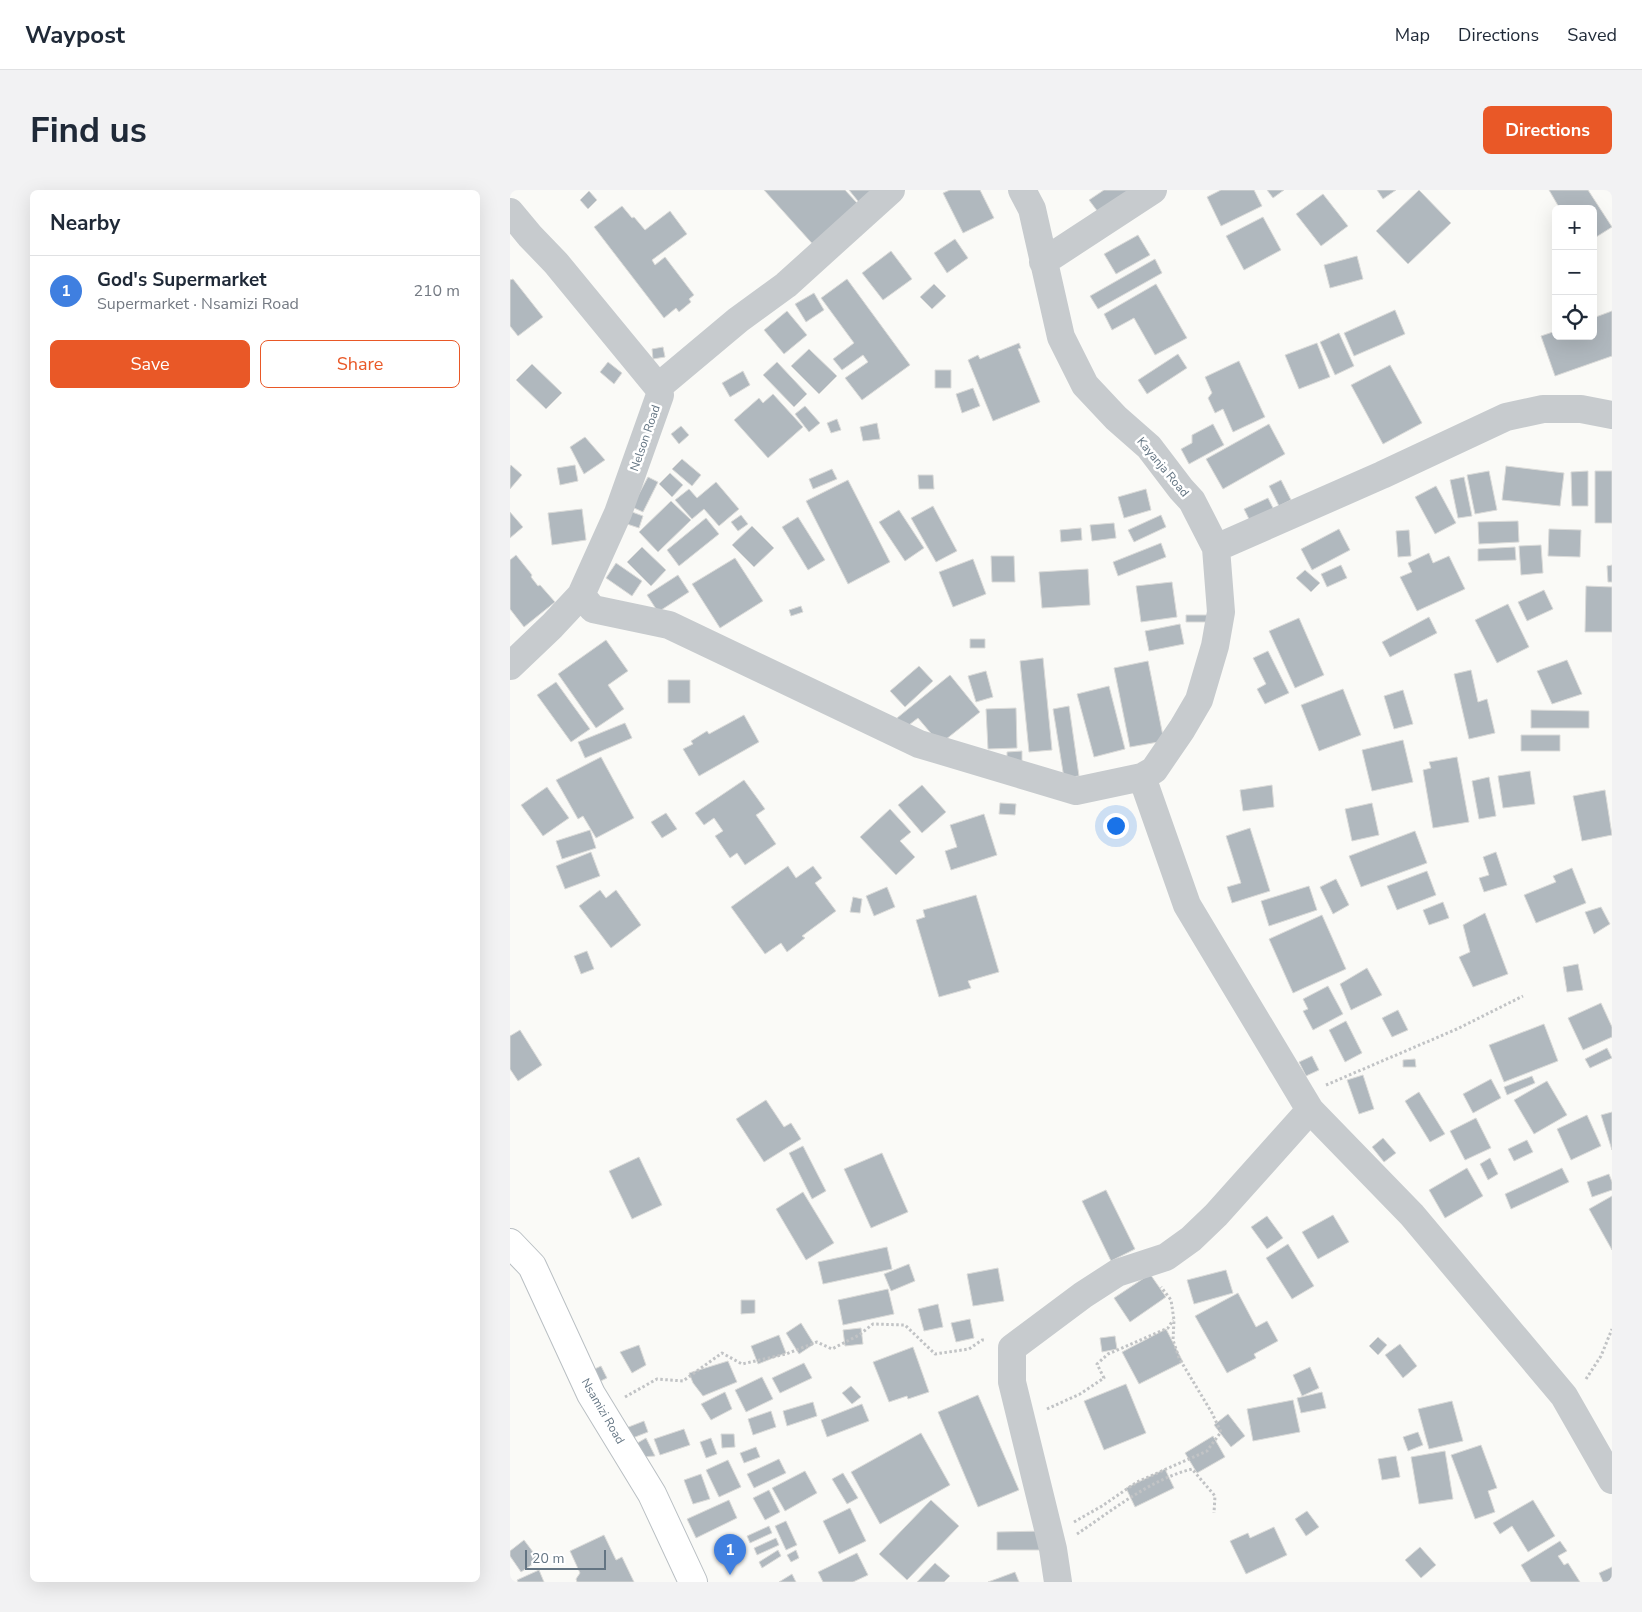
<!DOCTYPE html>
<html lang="en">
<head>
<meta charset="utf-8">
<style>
  :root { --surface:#fff; --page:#f2f2f3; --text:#1f2937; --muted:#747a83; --line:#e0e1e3; --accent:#e95827 }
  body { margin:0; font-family:"Nunito Sans",sans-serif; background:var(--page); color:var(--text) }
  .controls { position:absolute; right:15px; top:15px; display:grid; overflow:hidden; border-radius:8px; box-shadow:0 5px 20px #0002 }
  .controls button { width:45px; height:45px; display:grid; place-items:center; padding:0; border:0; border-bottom:1px solid var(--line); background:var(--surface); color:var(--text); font:25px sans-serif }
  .scale { position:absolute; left:15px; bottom:12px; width:81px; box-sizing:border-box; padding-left:5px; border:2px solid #647583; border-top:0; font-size:14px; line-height:18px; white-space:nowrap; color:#647583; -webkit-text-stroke:4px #fff; paint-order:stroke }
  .you { position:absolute; left:605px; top:635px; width:18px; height:18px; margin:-12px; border:4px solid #fff; border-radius:50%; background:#1a73e8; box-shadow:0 0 0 8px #1a73e833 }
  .badge { display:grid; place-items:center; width:32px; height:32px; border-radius:50%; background:var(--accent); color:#fff; font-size:16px; font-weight:700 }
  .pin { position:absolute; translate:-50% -41px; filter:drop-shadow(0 1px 2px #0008) }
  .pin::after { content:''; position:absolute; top:26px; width:18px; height:15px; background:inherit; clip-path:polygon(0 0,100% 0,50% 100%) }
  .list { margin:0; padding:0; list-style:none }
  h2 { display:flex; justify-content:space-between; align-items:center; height:65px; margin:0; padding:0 20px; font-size:21px }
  h2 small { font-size:16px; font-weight:400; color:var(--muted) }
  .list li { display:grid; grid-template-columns:32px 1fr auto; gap:15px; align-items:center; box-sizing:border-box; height:70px; padding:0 20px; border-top:1px solid var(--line) }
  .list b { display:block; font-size:19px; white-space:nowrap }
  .list p { margin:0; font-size:16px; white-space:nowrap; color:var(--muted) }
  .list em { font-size:16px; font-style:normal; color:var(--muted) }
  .actions { display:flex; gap:10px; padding:15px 20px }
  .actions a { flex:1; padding:11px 0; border:1px solid var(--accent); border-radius:8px; text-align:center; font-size:18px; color:var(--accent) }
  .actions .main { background:var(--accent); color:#fff }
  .icon { flex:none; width:28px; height:28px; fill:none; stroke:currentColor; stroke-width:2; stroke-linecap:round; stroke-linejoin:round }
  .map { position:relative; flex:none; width:1102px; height:1392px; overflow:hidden; border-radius:8px }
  header { display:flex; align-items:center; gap:30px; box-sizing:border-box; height:70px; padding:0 25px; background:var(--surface); border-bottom:1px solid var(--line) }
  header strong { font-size:24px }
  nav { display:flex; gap:28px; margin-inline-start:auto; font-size:18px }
  .intro { display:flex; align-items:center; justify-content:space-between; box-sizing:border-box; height:120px; padding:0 30px }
  h1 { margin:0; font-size:35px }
  .button { padding:12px 22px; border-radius:8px; background:var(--accent); color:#fff; font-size:18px; font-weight:700 }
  main { display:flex; gap:30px; padding:0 30px }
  aside { flex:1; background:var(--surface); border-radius:8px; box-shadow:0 5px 20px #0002 }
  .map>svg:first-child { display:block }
</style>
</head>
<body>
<header>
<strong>Waypost</strong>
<nav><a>Map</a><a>Directions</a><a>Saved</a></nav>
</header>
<div class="intro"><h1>Find us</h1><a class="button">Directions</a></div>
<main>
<aside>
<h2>Nearby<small></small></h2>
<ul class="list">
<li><span class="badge" style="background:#3f7fe0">1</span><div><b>God's Supermarket</b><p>Supermarket · Nsamizi Road</p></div><em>210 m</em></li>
</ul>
<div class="actions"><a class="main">Save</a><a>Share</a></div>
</aside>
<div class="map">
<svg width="1102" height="1392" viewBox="0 0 1102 1392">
  <rect width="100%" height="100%" fill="#fafaf7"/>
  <path fill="#b0b8be" stroke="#dbdbd9" d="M254,0H335L347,13L308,60Z
    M339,0H381L356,21Z
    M440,0H470L484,28L453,43L433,3Z
    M594,0H638L594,30L579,10Z
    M711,0H744L752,16L711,36L697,7Z
    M757,0H774L763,8Z
    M867,0H886L873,9Z
    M909,0L941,33L898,74L866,41Z
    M1039,0H1078L1102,37L1083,49V19H1050Z
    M79,1L87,10L78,19L70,10Z
    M813,4L838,36L811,56L786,24Z
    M112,16L122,28L124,27L135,40L160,21L177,44L142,70L145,75L155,67L184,105L179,109L181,112L169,122L166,118L154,128L84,37Z
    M753,27L771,60L734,80L716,46Z
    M628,45L640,65L606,84L594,64Z
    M445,49L458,68L437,83L424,63Z
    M381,61L402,89L373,110L352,83Z
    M847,66L853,89L820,98L814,75Z
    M645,69L652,83L588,119L580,106Z
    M3,89L33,127L8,146L0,136V90Z
    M337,89L400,175L352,210L335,188L358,172L353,165L332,180L323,169L344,153L311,108Z
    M424,94L436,106L422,119L410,107Z
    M646,94L677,148L645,165L624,128L602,140L594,124Z
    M304,103L314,120L296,132L285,114Z
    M885,120L895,144L844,166L834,143Z
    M277,121L297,145L274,164L254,140Z
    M1102,121V166L1045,186L1031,146L1046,141V146H1083V128Z
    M829,143L844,176L825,185L810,152Z
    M509,153L511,158L508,159L530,212L483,231L458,170L468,165L470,169Z
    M807,153L820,187L789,199L775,165Z
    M153,157L155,167L143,169L142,159Z
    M299,159L327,186L309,204L281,176Z
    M668,164L677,178L637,204L628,190Z
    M729,171L755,227L723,242L713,219L705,223L698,208L702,203L695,187Z
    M98,172L112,183L104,194L90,182Z
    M267,172L297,204L284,217L253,185Z
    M22,174L52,203L36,219L6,190Z
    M880,175L912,233L873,254L841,195Z
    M425,180H441V198H425Z
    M233,181L240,195L220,207L212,193Z
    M463,198L470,216L452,223L446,204Z
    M263,204L293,237L258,268L224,230L249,208L253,213Z
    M295,216L310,233L299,242L285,224Z
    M327,229L331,240L321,243L317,233Z
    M367,233L370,249L353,251L350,237Z
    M703,234L714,255L679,274L671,259L682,253V245Z
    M759,234L775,264L713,299L696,269Z
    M171,236L179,245L169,254L161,244Z
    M75,247L95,270L74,284L60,257Z
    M172,269L191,285L182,296L162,279Z
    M1,275L12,285L0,299V277Z
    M65,275L68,291L50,295L47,278Z
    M996,276L1054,283L1050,316L992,310Z
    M322,279L327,289L303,299L299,289Z
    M979,281L987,320L965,324L957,285Z
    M1078,281V316H1062L1061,282Z
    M1085,281H1102V333H1085Z
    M160,283L173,295L162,307L149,294Z
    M408,285H423L424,299H409Z
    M138,287L148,292L133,322L122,317Z
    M954,287L962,326L948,328L940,290Z
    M338,290L380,372L338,394L296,311Z
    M771,290L781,310L769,316L759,296Z
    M206,292L229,319L209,336L194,319L182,329L165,310L179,299L187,308Z
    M926,296L946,333L925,344L905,307Z
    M636,299L641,320L614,328L608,307Z
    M758,308L765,322L741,333L734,319Z
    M161,311L181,330L148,362L129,342Z
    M423,316L447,361L426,372L401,328Z
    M72,319L76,350L42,355L38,323Z
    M389,320L414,358L395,371L369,332Z
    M0,322L13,337L0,348Z
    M122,322L133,326L129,338L117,334Z
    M231,325L238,334L228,341L221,332Z
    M651,325L656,337L624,352L618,340Z
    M288,327L315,370L298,380L272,337Z
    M196,328L209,344L169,376L157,360Z
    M1008,331L1009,352L969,354L968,332Z
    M604,333L606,348L582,351L580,335Z
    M242,336L264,358L244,377L222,355Z
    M571,338L572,350L551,352L550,340Z
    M829,339L840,360L802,380L791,359Z
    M1039,339L1071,340L1070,367L1038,366Z
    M899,340L901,366L888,367L886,341Z
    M651,353L656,367L608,386L603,372Z
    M1031,355L1033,383L1011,385L1009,356Z
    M132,357L156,380L141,396L117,372Z
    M1005,357L1006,370L968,371V359Z
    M919,363L923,373L939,366L955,399L907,421L890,387L902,382L898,373Z
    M6,365L22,385L21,387L28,396L30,395L45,412L14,437L0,419V370Z
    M481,366H504L505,392H482Z
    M225,368L253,411L210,438L182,394Z
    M463,369L476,404L443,417L429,382Z
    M106,373L132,391L122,406L96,388Z
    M831,375L837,388L817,397L811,384Z
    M1102,375V392H1098L1097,376Z
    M578,379L580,415L532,418L529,382Z
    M795,380L810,393L801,402L786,388Z
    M168,385L179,402L148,422L137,405Z
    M662,392L667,427L631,432L626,396Z
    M1076,396L1102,397V442H1075Z
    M1034,400L1043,419L1017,431L1008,412Z
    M998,414L1019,457L987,473L965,430Z
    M291,416L293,422L281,426L279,420Z
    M676,425H699V432H676Z
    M919,427L927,443L880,467L872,452Z
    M789,428L814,485L785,498L759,441Z
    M670,434L674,454L639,461L635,441Z
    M460,449H475V458H460Z
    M96,450L118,481L98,495L114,519L86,538L48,484Z
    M758,461L779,503L755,514L747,499L756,494L743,468Z
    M533,468L542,560L519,562L510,471Z
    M1057,470L1072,504L1042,514L1027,481Z
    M638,471L654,551L620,557L604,478Z
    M409,476L423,491L395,517L380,501Z
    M961,480L968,512L977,509L985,543L959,549L944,484Z
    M476,481L483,507L466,512L458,486Z
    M440,485L470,522L430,554L408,528L395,538L387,528Z
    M158,490H180V513H158Z
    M46,492L80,539L61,552L27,505Z
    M599,496L615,559L584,567L567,504Z
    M833,499L851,545L809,561L791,515Z
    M893,500L903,534L884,539L874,506Z
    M559,516L569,586L554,588L543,519Z
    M506,518L507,558L478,559L476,519Z
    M1021,520L1079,521V538H1021Z
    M234,525L249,552L189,586L173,559L183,554L181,551L197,541L199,544Z
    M115,533L122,548L75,568L68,552Z
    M1011,545H1050V561H1011Z
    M893,550L903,592L862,601L852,560Z
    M512,561V576L497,577V562Z
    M91,567L124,628L86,648L73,626L68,629L46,590Z
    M947,567L959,632L923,638L913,580L921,578L919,572Z
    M1020,581L1025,614L993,618L988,586Z
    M979,587L986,626L969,629L962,591Z
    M234,590L255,619L246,625L266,654L235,675L227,663L220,668L205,646L213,641L204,628L194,635L185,623Z
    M412,595L436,622L412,643L388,615Z
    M762,595L764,617L733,621L730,600Z
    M37,597L59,628L33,646L11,615Z
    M1095,600L1102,645L1072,651L1063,606Z
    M490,613L506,614L505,625L489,624Z
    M862,613L869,645L842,651L835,619Z
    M380,619L401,642L390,651L405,667L386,685L350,647Z
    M156,623L167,639L152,648L141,632Z
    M474,624L487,665L441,680L435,661L447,657L440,635Z
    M740,638L760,701L722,713L717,697L731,693L716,646Z
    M80,640L86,658L52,669L46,651Z
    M905,641L917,673L851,697L839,666Z
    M81,662L90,686L55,699L46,676Z
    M986,662L997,695L974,702L969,688L979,685L973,667Z
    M278,676L286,688L303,676L312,688L305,693L326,721L292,746L295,748L277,762L271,753L255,764L221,717Z
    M1062,678L1076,713L1026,733L1014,705L1046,692L1043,686Z
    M917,681L926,705L887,720L877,696Z
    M826,689L839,715L823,724L810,697Z
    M799,696L807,720L759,736L751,711Z
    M377,697L385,717L364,726L356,706Z
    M90,700L96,708L106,700L131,735L101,758L69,716Z
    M466,705L489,782L458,791L461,798L429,807L406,730L415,727L413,720Z
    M343,707L352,709L350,723L340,722Z
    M933,712L939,728L919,735L913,720Z
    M1091,717L1100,734L1084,744L1075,722Z
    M975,723L998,784L963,797L949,767L960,762L953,735Z
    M812,725L836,779L783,803L759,749Z
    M77,761L84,779L71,784L64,766Z
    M1068,774L1073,800L1057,802L1053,777Z
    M857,778L872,805L841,820L830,794Z
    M818,796L833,824L803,840L793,821L798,819L793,809Z
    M1091,813L1102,837V847L1073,860L1058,828Z
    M888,820L898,840L882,847L872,828Z
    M836,831L852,863L835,872L819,840Z
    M1034,834L1048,871L994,892L979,855Z
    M10,840L32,875L8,891L0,879V846Z
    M1097,858L1102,868L1080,878L1075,869Z
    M802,866L809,880L796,886L789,872Z
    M905,869L906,877H893V870Z
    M853,885L864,919L849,924L837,890Z
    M1022,886L1025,893L997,905L994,897Z
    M981,889L991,908L963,923L953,904Z
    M1037,891L1057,925L1024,944L1004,910Z
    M909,902L935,944L920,952L895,911Z
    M256,910L274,937L281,933L291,949L254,972L226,929Z
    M1102,922V960L1091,925Z
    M1077,925L1091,956L1061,970L1047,939Z
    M966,928L981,958L955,970L940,941Z
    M873,948L886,963L874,972L862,957Z
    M1017,950L1023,962L1004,971L998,959Z
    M293,956L316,1001L302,1009L279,963Z
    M372,963L398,1022L361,1038L334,979Z
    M129,967L152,1015L122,1029L99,981Z
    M980,968L988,984L978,990L970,974Z
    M957,978L973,1006L935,1028L919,1000Z
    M1052,978L1059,992L1001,1019L995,1004Z
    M1099,984L1102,992V1000L1082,1007L1077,992Z
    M596,1000L625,1059L601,1071L572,1011Z
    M293,1002L324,1053L296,1070L266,1019Z
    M1102,1006V1060L1079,1019Z
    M823,1025L839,1052L808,1069L792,1042Z
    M757,1026L773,1048L757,1059L741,1037Z
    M778,1054L804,1096L782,1109L756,1068Z
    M377,1057L382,1079L313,1094L308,1072Z
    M399,1074L405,1091L381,1101L374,1084Z
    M488,1078L494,1111L463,1116L457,1084Z
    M716,1080L723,1103L684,1114L677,1090Z
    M640,1084L656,1107L620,1132L604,1108Z
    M378,1099L384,1124L333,1135L328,1110Z
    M728,1103L746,1137L757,1131L768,1151L744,1164L746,1168L717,1183L685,1126Z
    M231,1110H245V1123L231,1124Z
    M428,1114L433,1137L414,1141L408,1119Z
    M460,1129L464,1148L446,1152L441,1133Z
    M291,1133L304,1154L289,1164L276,1143Z
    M351,1138L353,1154L335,1156L333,1140Z
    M656,1139L673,1172L629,1194L612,1162Z
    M269,1145L276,1163L248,1174L241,1156Z
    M605,1146L607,1159L592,1162L590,1148Z
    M868,1147L877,1155L868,1165L859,1156Z
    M890,1154L907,1176L893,1188L875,1165Z
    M129,1155L136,1175L122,1183L110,1162Z
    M403,1157L419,1202L398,1209L397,1206L379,1212L363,1172Z
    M218,1171L227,1192L193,1206L183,1193L179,1183Z
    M294,1173L302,1188L270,1203L262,1188Z
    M91,1176L97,1188L80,1196L74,1184Z
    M800,1177L809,1198L792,1206L783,1185Z
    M252,1187L263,1209L236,1222L225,1200Z
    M616,1194L636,1243L594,1260L574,1211Z
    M341,1196L351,1207L342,1214L332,1203Z
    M215,1202L222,1219L201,1230L191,1214Z
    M812,1202L816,1218L791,1223L787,1208Z
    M468,1205L509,1300L468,1317L428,1222Z
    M783,1210L790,1242L743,1251L737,1219Z
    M942,1211L953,1251L919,1259L908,1219Z
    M303,1212L307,1226L277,1236L273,1221Z
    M352,1214L359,1231L317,1247L311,1230Z
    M261,1221L266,1237L243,1245L238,1229Z
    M718,1224L735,1246L721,1257L704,1235Z
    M134,1231L138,1242L120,1249L116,1238Z
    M174,1239L180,1255L150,1265L144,1249Z
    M908,1242L913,1255L898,1261L893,1247Z
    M411,1243L440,1295L370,1334L341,1282Z
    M211,1244H224L225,1257L212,1258Z
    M703,1246L715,1267L687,1283L675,1263Z
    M136,1248L145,1266L129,1267L124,1255Z
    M201,1248L207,1264L196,1268L190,1252Z
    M971,1255L987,1298L978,1301L985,1322L965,1329L941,1265Z
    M246,1257L250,1267L234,1273L230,1263Z
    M935,1261L943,1309L909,1314L901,1267Z
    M886,1266L890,1287L872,1290L868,1269Z
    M269,1269L276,1283L244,1298L237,1284Z
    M218,1270L231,1297L209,1307L196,1280Z
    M655,1279L664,1298L625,1317L616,1298Z
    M295,1281L307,1303L275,1321L262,1298Z
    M333,1283L348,1308L337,1314L322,1289Z
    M191,1284L200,1309L183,1314L174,1290Z
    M259,1300L270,1322L255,1330L243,1308Z
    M219,1310L227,1328L186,1348L177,1329Z
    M421,1310L449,1336L397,1390L369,1364Z
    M1023,1310L1045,1346L1018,1362L1002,1336L990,1344L983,1333Z
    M340,1318L356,1351L329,1364L313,1331Z
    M797,1321L809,1337L796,1346L785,1329Z
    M276,1331L287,1355L276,1360L265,1336Z
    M259,1336L262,1343L240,1353L237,1346Z
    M764,1337L777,1365L736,1384L720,1351L738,1343L740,1348Z
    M534,1341V1360H487V1342Z
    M94,1345L106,1370L112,1367L124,1392H67L66,1389L70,1383L60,1361Z
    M266,1348L269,1355L247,1365L244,1358Z
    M14,1350L29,1370L11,1382L0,1366V1361Z
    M1050,1351L1057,1361L1048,1366L1054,1375L1058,1373L1070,1392H1021L1011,1375Z
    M910,1357L926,1375L911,1388L895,1370Z
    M268,1360L271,1366L252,1378L249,1372Z
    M286,1360L289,1368L281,1372L277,1365Z
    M347,1363L358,1385L343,1392H313L308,1382Z
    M425,1373L440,1386L434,1392H407Z
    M1102,1377V1392H1093L1089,1383Z
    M29,1380L34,1392H8L7,1390Z
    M505,1382L509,1392H478Z
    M282,1384L286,1392H269Z"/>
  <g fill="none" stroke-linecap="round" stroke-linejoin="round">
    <g stroke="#b9bfc3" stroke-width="30">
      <path id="secondary" d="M0,1053L22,1076L81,1204L142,1304L183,1392"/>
    </g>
    <path stroke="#c1c3c5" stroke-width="3" stroke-dasharray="2.5 2.5" stroke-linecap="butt" d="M816,895L947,839L1013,806
      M1076,1189L1091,1166L1102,1139
      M115,1207L147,1189L173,1191L212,1163L232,1174L276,1164L307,1152L322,1159L349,1145L363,1134L395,1135L425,1164L459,1159L472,1150H476
      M537,1219L570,1204L594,1188L587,1174L598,1164L658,1138L663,1130
      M564,1332L592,1316L627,1292L697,1261L711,1242L702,1223L669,1168L663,1150L664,1130L661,1110L651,1097
      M567,1344C603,1320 639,1290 682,1279L705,1306L704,1323"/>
    <path stroke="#c7cbce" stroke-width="28" d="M0,22L20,46L46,73L148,197
      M533,72L643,0
      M706,358L872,285L996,227L1033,219H1071L1102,225
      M71,405L83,419L159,435L409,554L566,601L632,587L644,580L672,539L689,510L705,456L711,422L706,358L682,311L671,299L639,257L606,228L575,195L551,147L522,19L512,0
      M0,476L42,436L71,405L108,323L150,205L148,197L228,130L276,95L381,0
      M632,587L677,715L800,920L902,1025L1054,1206L1102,1290
      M548,1392L543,1359L502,1192V1158L573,1105L607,1083L656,1067L681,1049L706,1025L800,920"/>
    <use href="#secondary" stroke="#fff" stroke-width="28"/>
  </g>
  <g text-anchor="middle" stroke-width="5" stroke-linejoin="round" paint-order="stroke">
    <g font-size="12" fill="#647583" stroke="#fff">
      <text transform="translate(135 248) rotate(-71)" y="4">Nelson Road</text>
      <text transform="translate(653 277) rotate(50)" y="4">Kayanja Road</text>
      <text transform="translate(93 1221) rotate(60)" y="4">Nsamizi Road</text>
    </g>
  </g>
</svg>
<div class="controls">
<button>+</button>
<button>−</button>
<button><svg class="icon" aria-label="locate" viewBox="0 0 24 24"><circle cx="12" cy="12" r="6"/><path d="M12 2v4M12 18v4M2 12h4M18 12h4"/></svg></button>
</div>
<div class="scale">20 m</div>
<div class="you"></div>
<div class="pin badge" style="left:220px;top:1385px;background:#3f7fe0">1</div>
</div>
</main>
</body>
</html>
